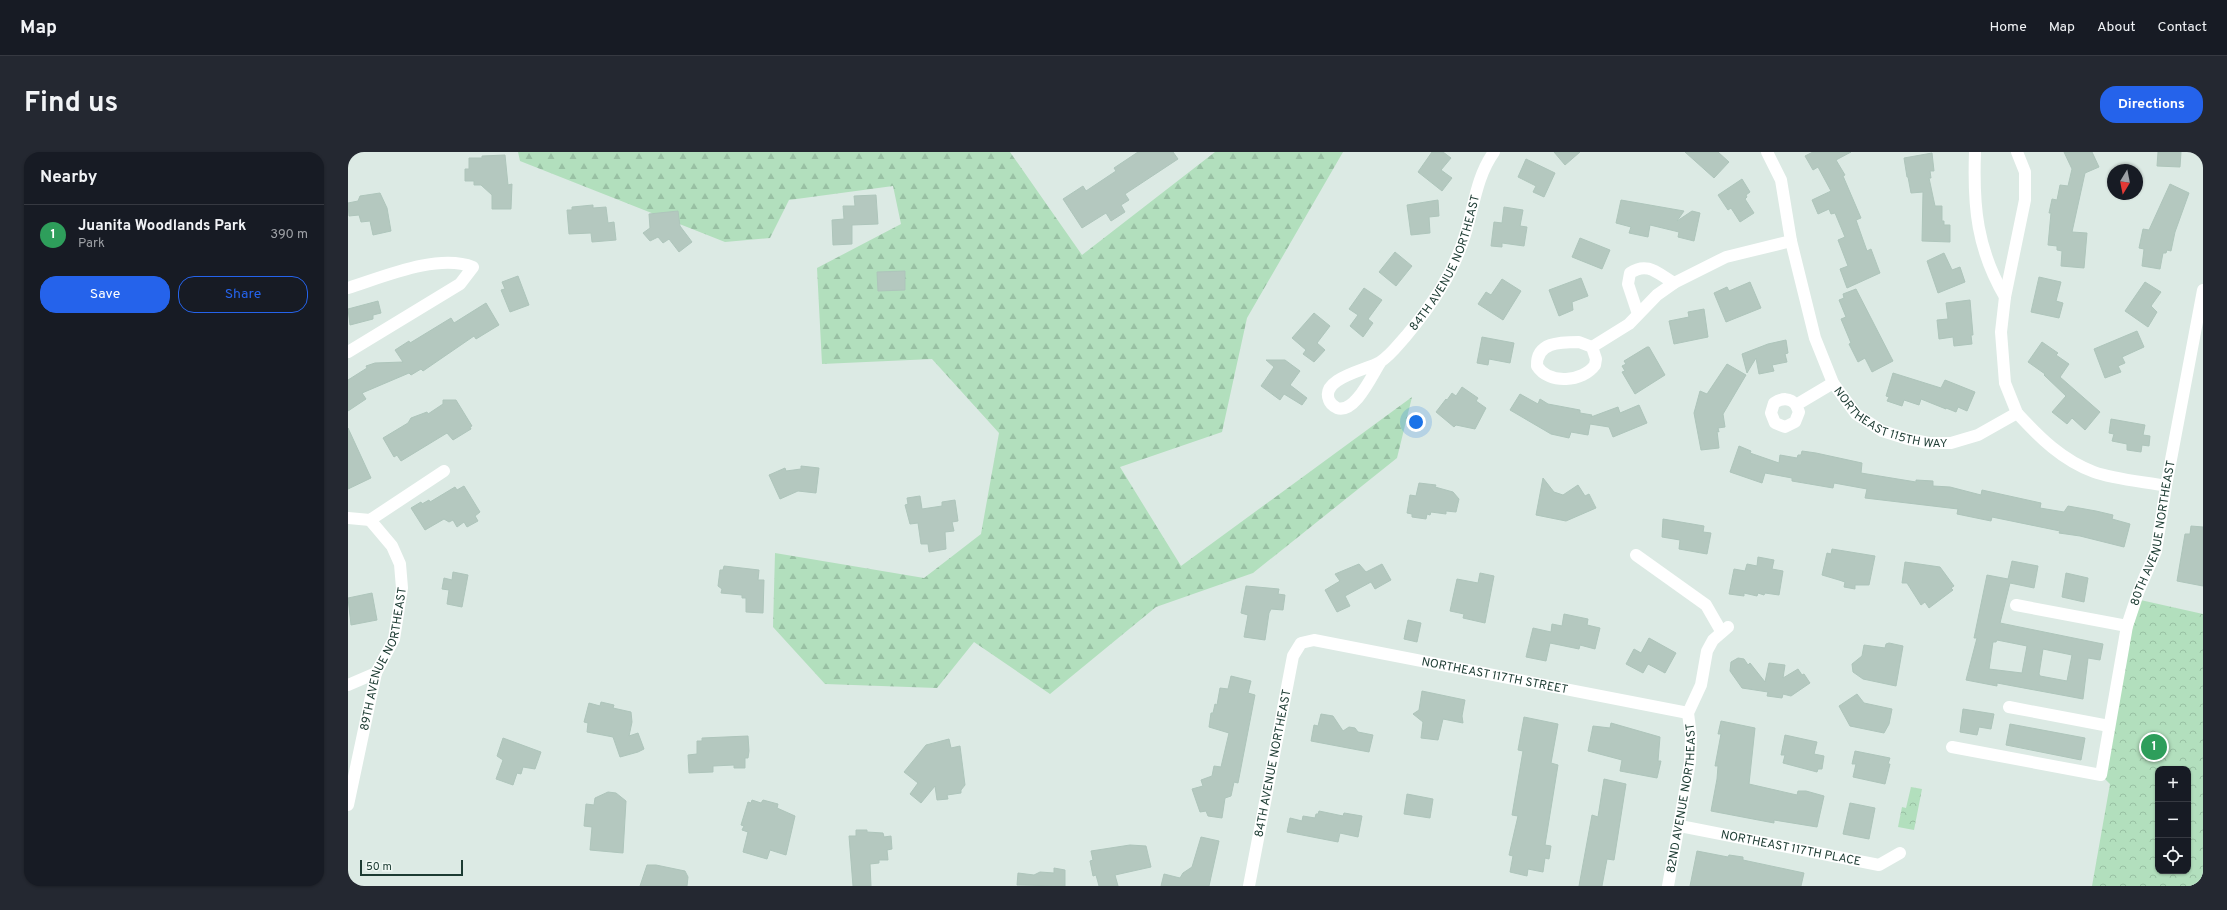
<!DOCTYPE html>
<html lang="en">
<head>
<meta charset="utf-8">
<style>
  :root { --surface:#171b24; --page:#242831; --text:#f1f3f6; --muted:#9ea1a6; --line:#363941; --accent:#2563eb }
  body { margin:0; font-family:Overpass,sans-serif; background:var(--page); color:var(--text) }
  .controls { position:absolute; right:12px; bottom:12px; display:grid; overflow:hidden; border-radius:8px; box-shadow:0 1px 3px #0004 }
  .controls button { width:36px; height:36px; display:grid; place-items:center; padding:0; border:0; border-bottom:1px solid var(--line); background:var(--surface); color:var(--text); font:20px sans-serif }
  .compass { position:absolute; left:1759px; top:12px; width:36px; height:36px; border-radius:50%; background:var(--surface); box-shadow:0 1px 3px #0004; rotate:190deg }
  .scale { position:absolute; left:12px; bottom:10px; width:103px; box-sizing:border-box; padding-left:4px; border:2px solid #1c3b32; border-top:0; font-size:11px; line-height:14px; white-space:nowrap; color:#1c3b32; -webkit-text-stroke:3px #edf7f2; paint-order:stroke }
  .you { position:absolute; left:1068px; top:270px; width:14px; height:14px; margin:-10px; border:3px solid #fff; border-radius:50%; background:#1a73e8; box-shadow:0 0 0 6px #1a73e833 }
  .badge { display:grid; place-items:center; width:26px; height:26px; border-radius:50%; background:var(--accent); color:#fff; font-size:13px; font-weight:700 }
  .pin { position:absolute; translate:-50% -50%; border:2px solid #fff; box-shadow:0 1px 4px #0006 }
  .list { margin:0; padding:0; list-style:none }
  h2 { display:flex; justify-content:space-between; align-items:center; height:52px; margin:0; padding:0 16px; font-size:17px }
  h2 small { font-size:13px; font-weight:400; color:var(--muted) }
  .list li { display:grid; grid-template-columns:26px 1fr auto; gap:12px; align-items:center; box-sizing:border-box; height:60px; padding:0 16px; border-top:1px solid var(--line) }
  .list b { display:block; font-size:15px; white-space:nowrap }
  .list p { margin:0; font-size:13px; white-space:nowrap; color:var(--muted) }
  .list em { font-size:13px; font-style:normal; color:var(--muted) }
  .actions { display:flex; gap:8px; padding:12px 16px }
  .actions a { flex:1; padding:9px 0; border:1px solid var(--accent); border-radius:16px; text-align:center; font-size:14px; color:var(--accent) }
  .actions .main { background:var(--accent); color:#fff }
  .icon { flex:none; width:22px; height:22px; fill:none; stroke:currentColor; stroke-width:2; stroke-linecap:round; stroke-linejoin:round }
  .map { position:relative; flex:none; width:1855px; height:734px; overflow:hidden; border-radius:16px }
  header { display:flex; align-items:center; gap:24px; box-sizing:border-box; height:56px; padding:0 20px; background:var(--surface); border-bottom:1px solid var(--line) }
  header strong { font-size:19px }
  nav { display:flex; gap:22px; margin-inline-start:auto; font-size:14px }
  .intro { display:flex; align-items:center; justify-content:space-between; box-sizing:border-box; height:96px; padding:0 24px }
  h1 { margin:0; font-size:28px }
  .button { padding:10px 18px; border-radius:16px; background:var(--accent); color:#fff; font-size:14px; font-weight:700 }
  main { display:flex; gap:24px; padding:0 24px }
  aside { flex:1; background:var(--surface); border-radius:16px; box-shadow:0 1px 3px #0004 }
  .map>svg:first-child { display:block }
</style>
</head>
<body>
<header>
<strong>Map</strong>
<nav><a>Home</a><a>Map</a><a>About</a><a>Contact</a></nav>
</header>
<div class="intro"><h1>Find us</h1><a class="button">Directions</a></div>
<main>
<aside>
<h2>Nearby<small></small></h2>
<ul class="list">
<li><span class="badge" style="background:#2e9e5b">1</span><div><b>Juanita Woodlands Park</b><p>Park</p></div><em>390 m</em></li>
</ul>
<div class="actions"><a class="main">Save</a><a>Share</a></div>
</aside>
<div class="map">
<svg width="1855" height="734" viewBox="0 0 1855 734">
  <defs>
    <pattern id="forest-firs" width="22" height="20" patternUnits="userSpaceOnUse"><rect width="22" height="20" fill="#b2dfbd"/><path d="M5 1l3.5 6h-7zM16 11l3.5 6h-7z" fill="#98c0a3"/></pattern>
    <pattern id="park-crowns" width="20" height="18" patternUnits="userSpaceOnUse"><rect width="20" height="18" fill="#b2dfbd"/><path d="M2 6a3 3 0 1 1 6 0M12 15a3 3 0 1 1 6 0" fill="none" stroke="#98c0a3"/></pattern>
  </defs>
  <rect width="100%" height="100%" fill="#dceae4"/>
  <path fill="url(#forest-firs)" d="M170,0H662L734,103L867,0H995L899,166L874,280L772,315L833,414L1064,245L1049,306L905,421L808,455L702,542L626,490L589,536L477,532L425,475L427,401L576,426L633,382L651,281L584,207L474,212L469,116L553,72L545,34L441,48L422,86L377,90L172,9Z"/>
  <path fill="url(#park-crowns)" fill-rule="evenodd" d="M1788,447L1855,462V734H1744L1762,632L1753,623ZM1810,617H1840V719H1810Z
    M1563,635L1574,637L1566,678L1550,675L1554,655L1558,656Z"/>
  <path fill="#b4c8bf" stroke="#aec5bb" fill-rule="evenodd" d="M790,0H825L830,7L777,42L781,48L773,53L777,60L763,69L758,61L734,76L715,47L735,34L738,39L768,19L766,16Z
    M1084,0H1095L1103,6L1093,18L1104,26L1094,39L1070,20Z
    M1206,0H1232L1217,13Z
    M1337,0H1370L1381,10L1366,26Z
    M1465,0H1503L1488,8L1497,23L1495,24L1513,66L1508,68L1519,99L1523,97L1532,121L1499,136L1492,117L1500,114L1490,88L1497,85L1487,61L1483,62L1481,57L1470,62L1464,48L1483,39L1470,15L1465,18L1457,4Z
    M1716,0H1744L1751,15L1737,21L1724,80L1739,81L1736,116L1713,114L1714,99L1709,98V94L1700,93L1703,61H1701L1704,47L1709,48L1712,33L1720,34L1724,17Z
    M1810,0H1833L1832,15L1809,14Z
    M1584,1L1586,19H1582L1583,26H1581L1587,54H1594V69H1596V73H1602V90L1574,89L1575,40L1563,41L1560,25H1559L1556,6Z
    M157,3L160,33L164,32L163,57H144V43L133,33H126V29H117V17H121V6H134V4Z
    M1178,7L1207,21L1196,45L1185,40L1188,34L1170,25Z
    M1394,27L1402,40L1398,43L1399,45L1397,47L1406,61L1392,70L1383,56L1380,58L1370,43Z
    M1822,32L1841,41L1827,80L1823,99L1819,98L1818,101H1815L1812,117L1794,114L1796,97L1791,96L1795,77L1801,78Z
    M32,41L39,56L43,79L25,83L22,69L13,70L11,63L1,64L0,51L10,49L12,44Z
    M528,43L530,72L504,73V92L485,93L484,68L496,67L495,54H507L506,44Z
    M1090,48L1091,64L1081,65L1082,81L1063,83L1059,53Z
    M1273,48L1336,59L1329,69L1344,59L1352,61L1346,89L1330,85L1331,80L1302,73L1300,85L1281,81L1283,75L1268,71Z
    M245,53V56L258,55L260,71L266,70L268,88L244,90L243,81L221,82L219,58H224V55Z
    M1156,55L1175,58L1172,74L1179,75L1176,94L1154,91V95L1143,94L1146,70L1154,71Z
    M330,59L332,74L344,90L331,100L321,87L315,91L310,85L302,89L295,81L302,76L301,62Z
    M1232,86L1262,98L1254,117L1224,105Z
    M1047,100L1064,114L1048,134L1031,120Z
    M1596,101L1604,118L1612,115L1617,130L1590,141L1579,109Z
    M557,119V138L530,139L529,120Z
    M170,124L181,153L162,160L153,138L157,137L154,130Z
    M1691,125L1713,130L1708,149L1715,151L1711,166L1683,160Z
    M1233,126L1240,144L1224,150L1225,158L1211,164L1201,138Z
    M1154,127L1173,139L1155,168L1130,152L1138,140L1143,143Z
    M1402,130L1413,156L1378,170L1366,141L1379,135L1381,139Z
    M1797,130L1813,140L1803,154L1809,160L1800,175L1777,159Z
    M1016,136L1034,148L1020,167L1025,171L1015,185L1002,174L1010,163L1001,157Z
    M1508,137L1545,209L1524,220L1517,206L1510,210L1501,192L1503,191L1493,167L1498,165L1491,148L1496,146L1495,142Z
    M1622,148L1625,183H1623L1624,192L1606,194L1605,185L1591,187L1589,168L1600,167L1598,151Z
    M30,149L33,161L25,163V167L2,173L0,157Z
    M138,151L151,173L128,187L126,184L75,219L73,217L63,223L61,221L14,241L18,247L0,259V228L19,216L18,214L27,211L55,210L47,198L61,189L62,191L103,166L106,171Z
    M1356,157L1360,185L1326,192L1321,169L1341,165L1340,160Z
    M966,161L982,174L969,191L977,198L966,210L955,202L958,198L944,186Z
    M1789,179L1796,195L1774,205L1777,211L1770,214L1773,220L1757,226L1746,197Z
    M1134,185L1166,191L1162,211L1141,207L1140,213L1129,211Z
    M1438,188L1440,201L1437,202L1439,210L1424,213L1426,219L1411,222L1408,206L1399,221L1394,202L1420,192Z
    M1694,190L1710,201L1708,203L1721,212L1712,225L1752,260L1737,278L1724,266L1719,272L1704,260L1718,244L1696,223L1697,222L1680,210Z
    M1299,195H1301L1317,223L1287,242L1274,220L1277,219L1274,214L1278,212L1276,209Z
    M918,208H937L952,219L942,233L959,246L954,253L936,242L932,248L913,234L926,215Z
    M1379,212L1398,223L1375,262L1377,275L1370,276L1371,280L1369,279L1371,296L1353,298L1346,261L1352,239L1359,242Z
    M1545,221L1593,236L1597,228L1627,240L1619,259L1610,255L1608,260L1598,256V257L1573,247L1571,253L1556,248L1554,254L1539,249L1541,245L1538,244Z
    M1114,235L1130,246L1128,249L1138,256L1127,277L1108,273L1106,275L1088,260L1098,247L1099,248L1104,241L1108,244Z
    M1172,242L1190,252L1192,247L1200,252L1232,258V261L1244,263L1243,265L1270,255L1272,261L1291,253L1299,271L1265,285L1261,275L1242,272L1240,283L1223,280L1221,286L1203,282L1162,258Z
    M95,248H108L124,274L122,275L123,277L105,288L99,281L53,309L49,303L46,305L35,286L60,271L63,266L79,260L80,262L95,252Z
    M1763,267L1797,273L1795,283L1802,284L1801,294L1794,293L1793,300L1779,298V292L1764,289L1766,282L1761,281Z
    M0,276L23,326L0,337Z
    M1391,294L1403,299L1402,301L1431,311L1432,303L1449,306L1450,303H1453L1454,299L1468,301L1514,311L1513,321L1568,330V328L1585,329V334L1602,335L1633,343L1634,338L1693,351L1692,356L1716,360L1720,354L1748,359L1765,363L1764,367L1782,372L1776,395L1732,384L1711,381L1712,379L1644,365L1643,369L1609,362L1610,357L1517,346L1519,337L1486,331L1485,336L1444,329V326L1417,321L1414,331L1382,320Z
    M453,314L471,316L468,341L450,339L432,347L421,323L437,316L438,319L453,317Z
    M1195,326L1206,340L1215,343L1230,333L1237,344L1241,342L1248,356L1218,369L1188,363Z
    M1071,331L1088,333L1087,335L1105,340L1111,347L1108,360L1098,359V362L1083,360L1082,363L1079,362L1078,367L1064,365V362L1059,361L1062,343L1068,344Z
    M116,334L132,360L127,364L130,369L119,375L116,370L109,375L105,368L101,370L96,367L77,378L63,356L73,350L74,352L81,348L82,350L107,335L109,338Z
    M572,344L574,357L594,354V350L607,348L610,369L604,370L606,379L597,380L598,397L581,400L580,392H573L570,371L562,372L557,353L560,352L559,346Z
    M1315,367L1356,374L1355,380L1363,381L1359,402L1331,397L1332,388L1314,385Z
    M1843,374L1855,375V434L1829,429L1837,382H1842Z
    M1484,397L1527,404L1521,433H1507V437L1496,435L1497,430L1491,428L1474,423L1479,401L1483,402Z
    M1410,405L1426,408L1424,417L1435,419L1431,443L1417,441L1416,443L1410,441L1409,444L1396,441V444L1381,442L1386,417L1397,419L1399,412L1409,414Z
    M1664,409L1690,414L1686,436L1662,431L1652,471L1755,492L1752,508L1740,506L1735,547L1649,531V534L1618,528L1629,486H1626L1639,423L1660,427ZM1649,488L1679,494L1674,521L1641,517L1645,490H1648ZM1695,497L1724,503L1719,529L1692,524L1691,522Z
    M1557,410L1592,415L1606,434L1603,436L1605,438L1581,456L1577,450L1573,453L1559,431H1554Z
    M1011,412L1018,420L1034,412L1043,428L1027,437L1023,430L997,444L1002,454L989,460L977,438L992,429L987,422Z
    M376,414L411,418L410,428H416L415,461L398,460V446H394V443L373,441L374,437L370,434L372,418H375Z
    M105,420L120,423L114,455L99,452L101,438L94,437L96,426L104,428Z
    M1132,421L1146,424L1137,471L1115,466L1116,462L1102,459L1109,427L1130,431Z
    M1718,421L1740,426L1736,450L1714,445Z
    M898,434L931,437L930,442L937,443L935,458L923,457L921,461L917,488L896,485L900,463L893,461Z
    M24,441L29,468L3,473L0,446Z
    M1216,462L1240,467L1239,473L1252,476L1247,497L1232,493L1231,497L1202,491L1198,509L1178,505L1185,476L1203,480L1204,472L1214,474Z
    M1060,468L1073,471L1069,490L1056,487Z
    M1301,486L1328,501L1317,521L1300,512L1295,521L1278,512L1286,497L1293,501Z
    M1541,491L1555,494L1548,534L1515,527L1505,520L1504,512L1514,504L1516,493L1537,496L1538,492Z
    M1390,506L1396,507L1400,513L1402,511L1417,530L1421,511L1437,513L1435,526L1450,517L1454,523L1456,522L1462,531L1443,544L1435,542L1434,546L1419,544L1420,540L1394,536L1382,519L1383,510Z
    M883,524L903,529L900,541L907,543L890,631L886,630L883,644L877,646L874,666L860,664L858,659L852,660L844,637L855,634L853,628L864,624L866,614L873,615L881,581L861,575L863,561H865L867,552L869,553L872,536L880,537Z
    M1074,539L1117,548L1114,564L1115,571L1095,567L1090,588L1073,586L1075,570L1065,562L1071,558Z
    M1509,542L1516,551L1544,557L1541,572L1536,581L1502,574L1491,554Z
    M253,550L266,553L265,556L283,560L284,570L281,584L290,581L296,597L290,600L272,605L265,585L239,580L240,571L236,570L241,551L252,554Z
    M1615,557L1646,562L1643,577L1631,575L1629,583L1612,580Z
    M973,562L985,564L995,579L1001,575L1007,576L1010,580L1025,583L1021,600L963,589L966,573L970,574Z
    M1176,565L1210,572L1203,611L1210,613L1197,693L1203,694L1201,707L1197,706L1195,720L1180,717L1179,724L1162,720L1165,704L1161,703L1170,664L1164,663L1175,599L1170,598Z
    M1373,569L1407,576L1401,632L1449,643L1450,639H1458L1476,644L1469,675L1426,668V671L1363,659L1369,627L1370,614H1367L1373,582H1370Z
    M1263,571L1312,585L1310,609H1313L1309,626L1272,619L1274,608L1240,599L1245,574L1262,576Z
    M1662,572L1737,586L1733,608L1658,593Z
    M1437,583L1469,590L1466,602L1476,604L1474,617H1470L1469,620L1435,611L1437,603H1433Z
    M400,584L401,599L400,606H397V616H386V613L365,614V620L341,621L340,603L349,602V589H354V586Z
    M155,586L193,600L187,617L175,615L173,622L169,621L165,633L148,627L155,608L149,604Z
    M601,587L603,596L612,594L617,633L613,638V641L599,643L600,647L589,648L587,634L573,651L562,642L570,631L556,620L578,593Z
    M1507,599L1542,606L1540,612H1542L1537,632L1505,625L1508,612H1504Z
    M1256,627L1278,632L1266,708L1259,707L1254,734H1231L1244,663L1250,665Z
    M260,640L268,641L278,649L275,701L242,698L244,675L236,674L238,652L246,653L247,646Z
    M1059,642L1085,647L1082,666L1056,662Z
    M404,648L413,651L415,648L430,652L429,656L447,664L438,703L422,698L419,707L395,700L400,680L394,678L396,674L393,673L400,650L403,651Z
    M1502,651L1527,656L1521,687L1495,682Z
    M971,659L995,664L996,661L1014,664L1010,685L992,681L990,690L939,680L942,666L954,669L955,664L967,666L968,662H970Z
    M508,678H519V680L535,681L536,685L543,684L544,697L539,698L540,708H531V711L522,712L523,734H505L501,684H508Z
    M853,685L871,689L861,734H813L816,722L832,726L835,721L844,715Z
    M782,693L798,694L803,715L767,723L770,734H751L748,723L745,724L742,709L745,708L743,699Z
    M1349,699L1380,705L1381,703L1395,705V708L1456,721L1453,734H1342Z
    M299,713H308L337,719L340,725L339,734H292Z
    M706,716L717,718V734L669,733L670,721L686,723L692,720L706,721Z"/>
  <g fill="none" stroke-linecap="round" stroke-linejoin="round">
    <g stroke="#fff" stroke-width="12">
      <path id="s1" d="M1419,0L1433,28L1443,89L1467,186L1485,231L1508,262L1534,279L1560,287L1581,291H1603L1630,283L1669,261C1692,286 1714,308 1746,320C1765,327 1797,330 1818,334"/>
      <path d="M1627,0C1625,55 1629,97 1657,145"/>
      <path d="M0,136C35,125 90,101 125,115L112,132L0,200"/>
      <path d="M1290,162L1280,132L1282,121C1300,109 1310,122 1326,131"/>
      <path d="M1231,190L1244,195L1248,207L1247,213C1235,230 1201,233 1189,214C1188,190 1212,190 1231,190Z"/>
      <path d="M1244,195L1281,172L1309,143L1326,131L1378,105L1443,89"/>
      <path id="s2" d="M1032,211C1024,223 1007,262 989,256C985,254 982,251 981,248C972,226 1019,218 1032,210C1042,204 1050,193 1058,184C1084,153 1105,122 1117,83C1126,55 1128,25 1146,0"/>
      <path d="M1448,253L1451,260L1447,270L1437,275L1427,271L1423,261L1426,251C1434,246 1442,245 1448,253L1485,231"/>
      <path d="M1669,261L1657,231L1653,180L1657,145L1677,48V20L1669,0"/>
      <path d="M0,366L22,368L96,319"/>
      <path d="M1288,403L1358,453L1373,479"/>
      <path d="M1668,453L1779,474"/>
      <path d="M0,533L28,521"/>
      <path d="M1661,555L1761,574"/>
      <path id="s3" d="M1604,595L1753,623L1779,474L1791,438L1808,399L1818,334L1855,138"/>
      <path id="s4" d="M0,653L28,521L46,487L54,436L52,412L44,394L22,368"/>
      <path id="s5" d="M1332,674L1531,713L1552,701"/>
      <path id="s6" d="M901,734L945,504L953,491L966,488L1340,561"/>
      <path id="s7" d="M1320,734L1342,610L1343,584L1340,561L1353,533L1359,499L1365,488L1380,475"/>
    </g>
  </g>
  <g text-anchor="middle" stroke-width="4" stroke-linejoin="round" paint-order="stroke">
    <g font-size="12" fill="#1c3b32" stroke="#edf7f2">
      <text dy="4" stroke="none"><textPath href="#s2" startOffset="268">84TH AVENUE NORTHEAST</textPath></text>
      <text dy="4" stroke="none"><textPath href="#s1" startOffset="313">NORTHEAST 115TH WAY</textPath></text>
      <text dy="4" stroke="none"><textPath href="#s3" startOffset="400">80TH AVENUE NORTHEAST</textPath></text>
      <text dy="4" stroke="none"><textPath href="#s4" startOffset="151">89TH AVENUE NORTHEAST</textPath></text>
      <text dy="4" stroke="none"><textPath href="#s6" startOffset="447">NORTHEAST 117TH STREET</textPath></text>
      <text dy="4" stroke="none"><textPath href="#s6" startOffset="125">84TH AVENUE NORTHEAST</textPath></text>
      <text dy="4" stroke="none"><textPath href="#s7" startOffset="89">82ND AVENUE NORTHEAST</textPath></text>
      <text dy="4" stroke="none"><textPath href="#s5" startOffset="113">NORTHEAST 117TH PLACE</textPath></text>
    </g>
  </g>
</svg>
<div class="controls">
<button>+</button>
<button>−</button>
<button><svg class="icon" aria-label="locate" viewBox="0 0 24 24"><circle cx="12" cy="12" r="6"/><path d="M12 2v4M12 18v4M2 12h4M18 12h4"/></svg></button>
</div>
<svg class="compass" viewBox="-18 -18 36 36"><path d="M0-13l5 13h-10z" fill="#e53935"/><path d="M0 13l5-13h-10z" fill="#9ea1a6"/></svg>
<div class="scale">50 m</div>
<div class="you"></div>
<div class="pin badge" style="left:1806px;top:595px;background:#2e9e5b">1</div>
</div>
</main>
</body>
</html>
